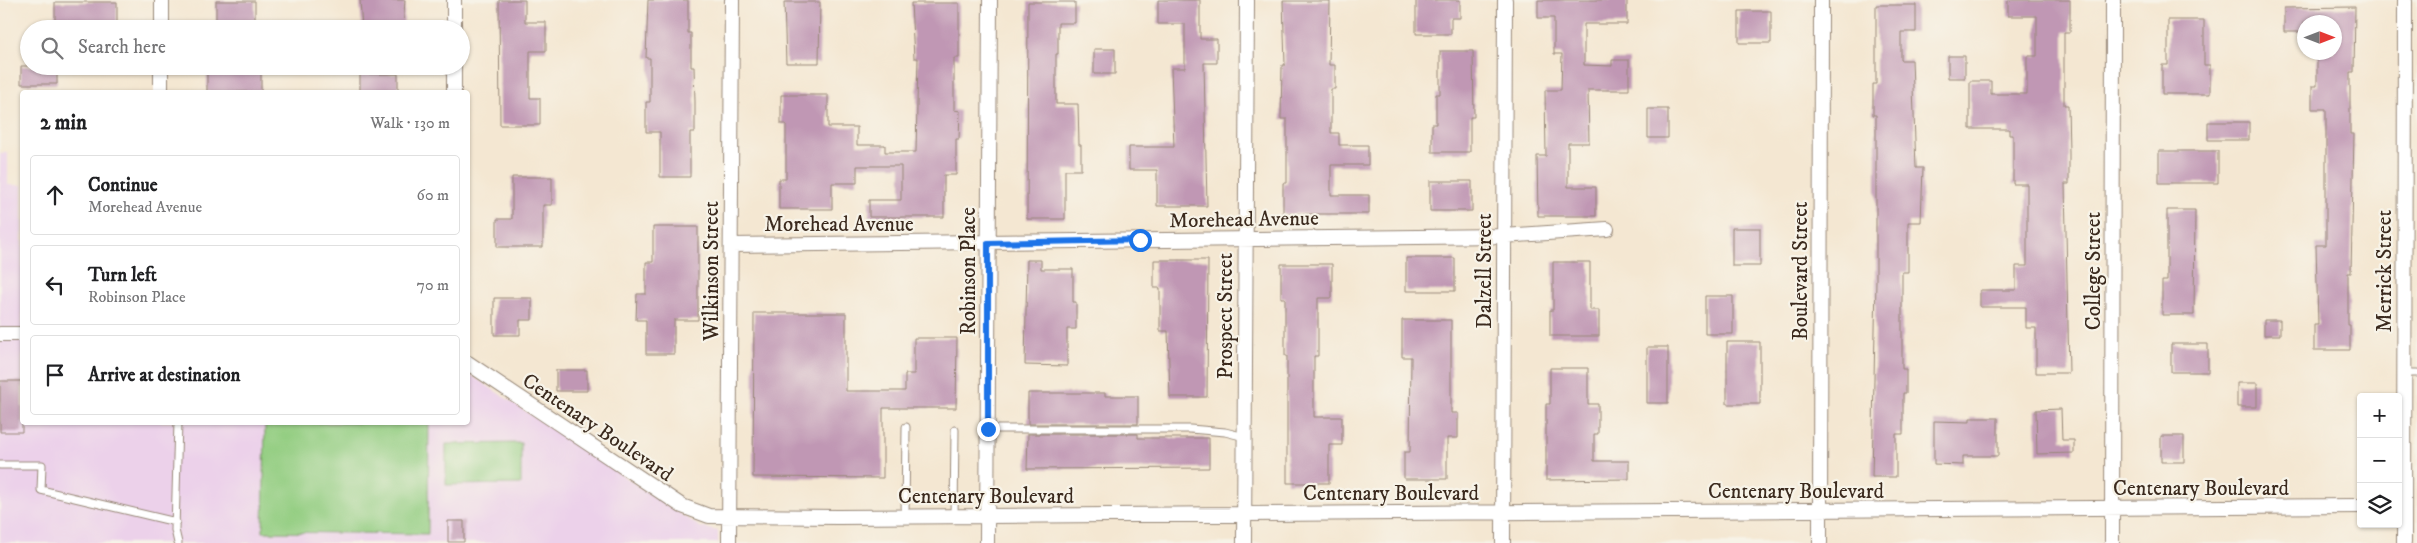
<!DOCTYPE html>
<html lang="en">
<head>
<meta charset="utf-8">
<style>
  :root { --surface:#fff; --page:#f6f6f6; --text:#202124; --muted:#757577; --line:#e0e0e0 }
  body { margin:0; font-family:"IM FELL DW Pica",serif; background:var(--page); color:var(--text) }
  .controls { position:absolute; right:15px; bottom:15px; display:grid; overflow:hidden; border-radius:5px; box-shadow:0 1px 4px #0004 }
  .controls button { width:45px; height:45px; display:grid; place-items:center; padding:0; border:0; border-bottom:1px solid var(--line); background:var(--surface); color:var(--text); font:25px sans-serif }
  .compass { position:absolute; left:2297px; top:15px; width:45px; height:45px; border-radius:50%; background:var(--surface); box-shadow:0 1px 4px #0004; rotate:90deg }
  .stop { position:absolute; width:15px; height:15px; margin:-11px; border:4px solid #1a73e8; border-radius:50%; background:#fff }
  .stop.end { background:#1a73e8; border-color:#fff; box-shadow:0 1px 5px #0008 }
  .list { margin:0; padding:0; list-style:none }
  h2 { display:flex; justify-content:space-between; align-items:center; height:65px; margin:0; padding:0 20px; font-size:21px }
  h2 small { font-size:16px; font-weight:400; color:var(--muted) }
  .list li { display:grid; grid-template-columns:32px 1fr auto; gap:15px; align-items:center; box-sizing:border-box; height:80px; margin:0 10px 10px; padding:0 10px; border:1px solid var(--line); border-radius:5px }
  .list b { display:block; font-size:19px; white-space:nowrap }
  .list p { margin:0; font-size:16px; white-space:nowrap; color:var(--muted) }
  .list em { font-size:16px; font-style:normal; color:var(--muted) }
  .icon { flex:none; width:28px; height:28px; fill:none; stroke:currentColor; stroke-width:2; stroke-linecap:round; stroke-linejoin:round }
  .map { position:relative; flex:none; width:2417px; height:543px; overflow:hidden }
  .search { position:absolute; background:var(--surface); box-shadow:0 1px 4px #0004; left:20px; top:20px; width:450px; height:55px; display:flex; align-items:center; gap:12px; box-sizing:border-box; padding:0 18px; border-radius:28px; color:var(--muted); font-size:19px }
  .panel { position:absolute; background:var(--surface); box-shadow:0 1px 4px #0004; left:20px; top:90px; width:450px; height:335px; border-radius:5px }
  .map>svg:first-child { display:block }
</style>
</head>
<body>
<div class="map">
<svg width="2417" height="543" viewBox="0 0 2417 543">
  <rect width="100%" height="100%" fill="#f7f3e8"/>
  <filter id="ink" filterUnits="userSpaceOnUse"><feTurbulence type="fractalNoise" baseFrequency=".02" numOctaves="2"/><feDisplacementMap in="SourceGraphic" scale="10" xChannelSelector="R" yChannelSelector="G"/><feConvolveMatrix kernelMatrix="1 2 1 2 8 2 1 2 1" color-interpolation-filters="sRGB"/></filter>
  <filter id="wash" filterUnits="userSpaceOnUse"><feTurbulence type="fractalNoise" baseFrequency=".0096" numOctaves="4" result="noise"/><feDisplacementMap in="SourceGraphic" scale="20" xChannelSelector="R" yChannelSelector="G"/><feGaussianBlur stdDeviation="1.12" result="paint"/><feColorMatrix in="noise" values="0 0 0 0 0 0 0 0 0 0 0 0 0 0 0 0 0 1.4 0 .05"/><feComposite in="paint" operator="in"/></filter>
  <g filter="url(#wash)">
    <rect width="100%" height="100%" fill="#f4e7d2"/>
    <path fill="#ecd1ea" d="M0,153H8V185H22V422H468V373L700,527L718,531V543H0Z"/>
    <path fill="#93cd81" stroke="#677c50" d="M265,423H429L428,534L263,532Z
      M521,443V484L446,485V444Z"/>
    <g id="blocks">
      <path fill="#c097b4" d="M360,0H405L403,29H362Z
        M499,0H525V22H546V51H530V98H540V125H500Z
        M648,0H688V33H691V67H694L695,102V132H690V177H660V132H646V102H650V58H646Z
        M1158,0H1200V39H1217V63H1204L1207,206H1157V170H1129V147H1174L1171,68H1185V24H1158Z
        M1416,0H1460V18H1451V34H1416Z
        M1538,0H1627V24H1584V65L1612,66V60H1629V90H1588L1589,143H1568V187H1596V216H1538L1537,156H1546L1545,90H1561L1562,54H1554V18H1538Z
        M2008,0H2070V32H2064V105H2068L2069,153V184H2065L2069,373H2036V328H2026V307H1980V290H2016V266H2027V184H2013V135H2009V129H1970V81H1991V94H2027V56H2037V16H2008Z
        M216,1H255V29H216Z
        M1283,1H1330L1329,65H1335V89H1331V133H1339V145H1368V165H1331V195H1369V214H1283V183H1287V119H1281L1282,65H1285Z
        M55,2H117V29H55Z
        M784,2H820L819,63H786Z
        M1028,2H1075V23H1058V54H1056V104H1078L1079,145H1081V170H1065V219H1027Z
        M911,3H959V58H954V110L960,111L959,139H956V175H944V217H869V200H901V166H857V183H832V209H779V179H786V124H781V95H828V127H857V145H885V152H916L918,58H914Z
        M1876,5H1916V32H1901V60H1912L1916,168H1923L1921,222H1908V272H1902V369H1906V393H1903V434H1896V477H1872L1876,281V115H1873V84H1876Z
        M2355,7L2354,72H2350V134H2354L2351,273H2348V325H2350V350H2314V325H2318L2316,245H2326V109H2312V86H2317V52H2334V22H2304V32H2284V8Z
        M1739,11H1771V43H1739Z
        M2168,20H2204V65H2210V94H2162V65H2168Z
        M1094,49H1115V74H1094Z
        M1440,51H1473L1474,117H1470V152H1432V124H1436V94H1440Z
        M1948,56H1965V78H1948Z
        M21,66H57V84H21Z
        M207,66H261V92H207Z
        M360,74H398V92H360Z
        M1648,109H1668V138H1648Z
        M2208,122H2249V140H2208Z
        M2159,151H2218V183H2159Z
        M512,177H552V205H543V247H497V219H512Z
        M1430,181H1472V211H1430Z
        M2167,210H2195L2194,315H2162V281H2167Z
        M653,227H698V320H674V354H646V320H636L637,294H646V262H653Z
        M1732,228H1760V266H1732Z
        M1406,258H1455V291H1406Z
        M1027,260H1041V269H1073V302H1076V329H1067V366L1025,365Z
        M1154,260H1208L1207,397H1170L1168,331H1160V288H1154Z
        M1553,262H1590V310H1599V336H1550V310H1553Z
        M1281,264H1332V298H1318V356H1314V417H1342V445H1329V483H1287V356H1285V298H1281Z
        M1705,296H1733V334H1705Z
        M494,298H532V320H520V335H494Z
        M754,313H846V391H905V374H914V338H957L956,408H883V478L753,477Z
        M1402,320H1451V413H1458V438H1447V479H1404V452H1410L1411,357H1402Z
        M2264,320H2280V335H2264Z
        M1727,342H1760V404H1727Z
        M2171,344H2208V372H2171Z
        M1647,347H1668V403H1647Z
        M1550,368H1588V404H1598V434H1594V461H1629V479L1546,480V404H1550Z
        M556,370H587V391H556Z
        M0,381H22V432H0Z
        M2237,383H2257V407H2237Z
        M1028,393H1105V396H1138V424H1028Z
        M2061,409L2062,440H2074V453L2037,454L2036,410Z
        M1970,418H1998V456H1963V465L1934,464V421L1970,422Z
        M1028,434H1138V438H1209V468L1027,469Z
        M2161,436H2184V462H2161Z
        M448,521H464V542H448Z"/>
    </g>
  </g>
  <g filter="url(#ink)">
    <use href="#blocks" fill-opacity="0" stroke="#988878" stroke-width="1"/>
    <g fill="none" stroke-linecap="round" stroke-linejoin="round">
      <g stroke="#988878" stroke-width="9">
        <path id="service" d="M2404,373H2417
          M987,429H1190L1225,432L1245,437
          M0,465H42L41,490L176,522
          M954,516L955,430
          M905,517L906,427
          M178,543L175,530L178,422"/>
      </g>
      <g stroke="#988878" stroke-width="16">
        <path id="minor" d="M162,29V0
          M454,29V0
          M161,92V66
          M454,92V66
          M731,245L1504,236L1607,229
          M0,334H22
          M468,363L682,506L709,516L838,517L2361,506
          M729,543L732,0
          M987,543L990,0
          M1244,543L1247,0
          M1503,543L1505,0
          M1820,543L1821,0
          M2112,543L2113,0
          M2404,543L2405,0"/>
      </g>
      <use href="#service" stroke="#fff" stroke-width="7"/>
      <use href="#minor" stroke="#fff" stroke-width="14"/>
    </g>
  </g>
  <g fill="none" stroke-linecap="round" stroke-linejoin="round" filter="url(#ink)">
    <path stroke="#1a73e8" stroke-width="6" d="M988,429V243L1140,240"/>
  </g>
  <g text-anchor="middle" stroke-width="4.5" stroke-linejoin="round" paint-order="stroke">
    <g font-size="21" fill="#3b2a1e" stroke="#f7f3e8">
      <text transform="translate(1244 219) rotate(-1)" y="7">Morehead Avenue</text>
      <text x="839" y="231">Morehead Avenue</text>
      <text transform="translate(711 271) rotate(-90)" y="7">Wilkinson Street</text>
      <text transform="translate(968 271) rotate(-90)" y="7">Robinson Place</text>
      <text transform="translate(1484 271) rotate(-90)" y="7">Dalzell Street</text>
      <text transform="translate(1800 271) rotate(-90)" y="7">Boulevard Street</text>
      <text transform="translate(2093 271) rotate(-90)" y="7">College Street</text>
      <text transform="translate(2384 271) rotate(-90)" y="7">Merrick Street</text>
      <text transform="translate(1225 316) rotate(-90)" y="7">Prospect Street</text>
      <text transform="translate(598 427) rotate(34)" y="7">Centenary Boulevard</text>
      <text x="2201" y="495">Centenary Boulevard</text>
      <text x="1796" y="498">Centenary Boulevard</text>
      <text x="1391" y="500">Centenary Boulevard</text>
      <text x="986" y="503">Centenary Boulevard</text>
    </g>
  </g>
</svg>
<div class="controls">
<button>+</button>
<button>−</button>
<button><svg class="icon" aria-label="layers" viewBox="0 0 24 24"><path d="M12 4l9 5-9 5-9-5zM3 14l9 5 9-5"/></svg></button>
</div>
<svg class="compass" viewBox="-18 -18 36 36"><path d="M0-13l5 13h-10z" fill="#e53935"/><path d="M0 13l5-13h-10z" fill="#757577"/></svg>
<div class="stop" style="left:1140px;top:240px"></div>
<div class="stop end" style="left:988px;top:429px"></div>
<div class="search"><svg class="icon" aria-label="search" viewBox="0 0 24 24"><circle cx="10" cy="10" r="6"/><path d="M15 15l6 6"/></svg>Search here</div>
<section class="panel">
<h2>2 min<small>Walk · 130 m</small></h2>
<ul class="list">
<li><svg class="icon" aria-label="ahead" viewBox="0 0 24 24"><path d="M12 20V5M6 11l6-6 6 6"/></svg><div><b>Continue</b><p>Morehead Avenue</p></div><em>60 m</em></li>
<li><svg class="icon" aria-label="left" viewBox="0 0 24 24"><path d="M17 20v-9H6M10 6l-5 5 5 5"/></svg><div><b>Turn left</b><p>Robinson Place</p></div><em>70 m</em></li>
<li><svg class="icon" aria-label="arrive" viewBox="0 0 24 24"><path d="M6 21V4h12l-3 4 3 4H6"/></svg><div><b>Arrive at destination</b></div></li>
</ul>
</section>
</div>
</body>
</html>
